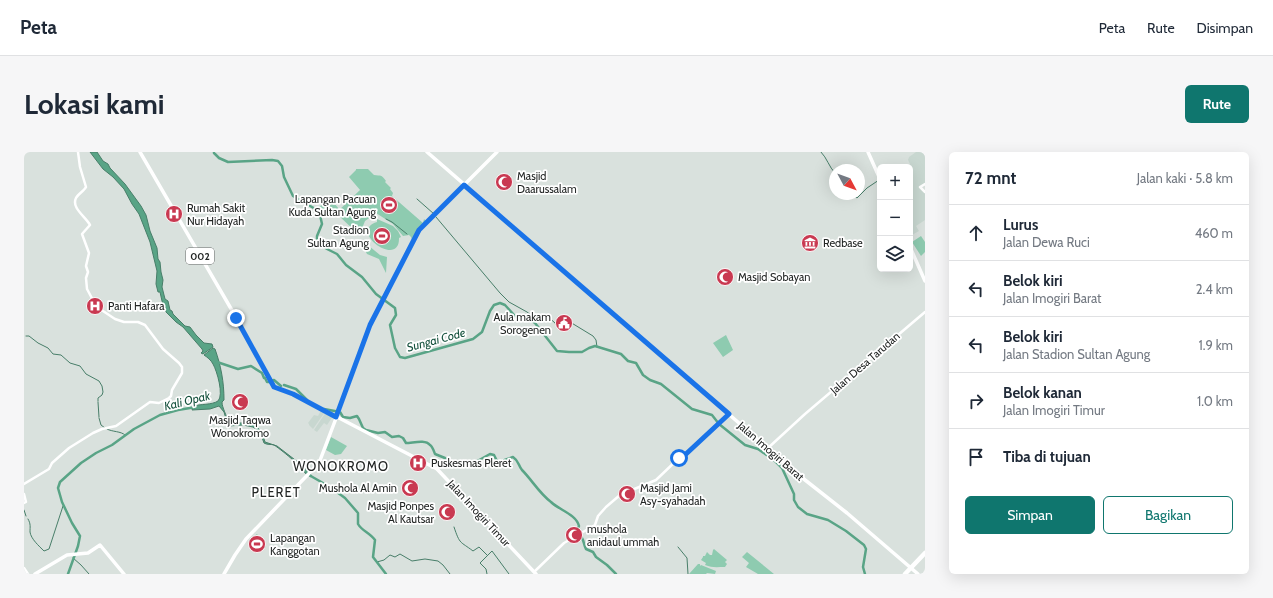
<!DOCTYPE html>
<html lang="id">
<head>
<meta charset="utf-8">
<style>
  :root { --surface:#fff; --page:#f6f6f7; --text:#1f2937; --muted:#747a83; --line:#e0e1e3; --accent:#0f766e }
  body { margin:0; font-family:Cabin,sans-serif; background:var(--page); color:var(--text) }
  .controls { position:absolute; right:12px; top:12px; display:grid; overflow:hidden; border-radius:6px; box-shadow:0 4px 16px #0002 }
  .controls button { width:36px; height:36px; display:grid; place-items:center; padding:0; border:0; border-bottom:1px solid var(--line); background:var(--surface); color:var(--text); font:20px sans-serif }
  .compass { position:absolute; left:805px; top:12px; width:36px; height:36px; border-radius:50%; background:var(--surface); box-shadow:0 4px 16px #0002; rotate:131deg }
  .stop { position:absolute; width:12px; height:12px; margin:-9px; border:3px solid #1a73e8; border-radius:50%; background:#fff }
  .stop.end { background:#1a73e8; border-color:#fff; box-shadow:0 1px 4px #0008 }
  .list { margin:0; padding:0; list-style:none }
  h2 { display:flex; justify-content:space-between; align-items:center; height:52px; margin:0; padding:0 16px; font-size:17px }
  h2 small { font-size:13px; font-weight:400; color:var(--muted) }
  .list li { display:grid; grid-template-columns:26px 1fr auto; gap:12px; align-items:center; box-sizing:border-box; height:56px; padding:0 16px; border-top:1px solid var(--line) }
  .list b { display:block; font-size:15px; white-space:nowrap }
  .list p { margin:0; font-size:13px; white-space:nowrap; color:var(--muted) }
  .list em { font-size:13px; font-style:normal; color:var(--muted) }
  .actions { display:flex; gap:8px; padding:12px 16px }
  .actions a { flex:1; padding:9px 0; border:1px solid var(--accent); border-radius:6px; text-align:center; font-size:14px; color:var(--accent) }
  .actions .main { background:var(--accent); color:#fff }
  .icon { flex:none; width:22px; height:22px; fill:none; stroke:currentColor; stroke-width:2; stroke-linecap:round; stroke-linejoin:round }
  .map { position:relative; flex:none; width:901px; height:422px; overflow:hidden; border-radius:6px }
  header { display:flex; align-items:center; gap:24px; box-sizing:border-box; height:56px; padding:0 20px; background:var(--surface); border-bottom:1px solid var(--line) }
  header strong { font-size:19px }
  nav { display:flex; gap:22px; margin-inline-start:auto; font-size:14px }
  .intro { display:flex; align-items:center; justify-content:space-between; box-sizing:border-box; height:96px; padding:0 24px }
  h1 { margin:0; font-size:28px }
  .button { padding:10px 18px; border-radius:6px; background:var(--accent); color:#fff; font-size:14px; font-weight:700 }
  main { display:flex; gap:24px; padding:0 24px }
  aside { flex:1; background:var(--surface); border-radius:6px; box-shadow:0 4px 16px #0002 }
  .map>svg:first-child { display:block }
</style>
</head>
<body>
<header>
<strong>Peta</strong>
<nav><a>Peta</a><a>Rute</a><a>Disimpan</a></nav>
</header>
<div class="intro"><h1>Lokasi kami</h1><a class="button">Rute</a></div>
<main>
<div class="map">
<svg width="901" height="422" viewBox="0 0 901 422">
  <rect width="100%" height="100%" fill="#d9e1dd"/>
  <path fill="#c8d7d0" d="M892,0H901V31L895,35L901,41V68L892,74L895,79L886,84V15H882L886,12L884,8L885,5Z
    M297,258L301,260L289,277L285,273V272L284,271L290,263L294,264Z
    M302,260L309,264L303,273L300,271L293,280L290,278Z"/>
  <path fill="#8ecbb0" d="M332,17H344L350,23C357,24 357,22 362,29L361,30L367,36L366,37L369,41L368,44L399,71L400,67L402,69L408,62H409L390,86L389,85L388,88L387,85L385,83L379,84L369,72L352,61L341,69L337,79L334,82L312,61L336,38L342,45L325,25L332,18Z
    M306,46L315,57L303,65L294,56Z
    M353,67L369,74L374,79L377,85L375,86C376,117 323,79 353,70Z
    M897,84L901,90V100L897,104L888,90Z
    M345,94L356,103L363,105L362,121L355,107L343,102L340,96Z
    M702,183L709,198L699,205L689,191Z
    M307,285L323,294L317,302L311,303L302,298Z
    M233,382L242,395L233,401L225,388Z
    M690,397L703,408L701,410L703,412L701,415C693,415 688,416 681,413L682,411L677,408L679,405V404H681L683,400L686,403H688L689,398Z
    M723,400L750,422H734L722,415L725,411L718,405Z
    M674,412H676V414L677,413L692,419L691,422L683,421L682,422H665Z"/>
  <path fill="#59a486" stroke="#487e69" d="M66,0H73L79,9L84,12L86,16L101,32L117,54L122,63L126,79L133,96L134,107L136,110L137,120L139,128L138,135L141,147L144,149L146,158L148,159L149,162L161,174L166,175L172,183L180,191L188,192L189,195L179,202L177,201L179,199L178,197L159,175L152,170L142,160L138,149L136,140H134L132,132L133,119L126,90L115,62L108,52L100,37L89,25L79,17Z
    M189,196L191,197C197,214 200,230 200,248L198,250C198,256 203,263 204,271C208,273 211,271 216,271C232,270 237,276 241,290L253,294L279,314L288,324L287,325L281,321C280,316 255,296 250,293C247,292 243,293 240,291L236,280L229,275L219,273L204,274L200,260L195,254L186,257L168,258L169,254C176,252 188,253 194,249C200,243 193,219 189,212C187,208 183,205 180,203Z"/>
  <g fill="none" stroke-linecap="round" stroke-linejoin="round">
    <path stroke="#487e69" stroke-width="1" d="M797,0C803,6 805,15 811,21
      M828,42L833,46L843,36L855,28
      M393,47L410,62
      M412,65L476,141L485,150L503,160L515,169L517,168L521,162L531,171L535,177H537L544,170H546L569,184L572,188L573,195
      M362,67L368,70L383,82
      M2,184H5L14,191L24,196L29,202L37,203L46,211L56,214L62,222L75,229L78,234L79,240L78,243L74,246V249
      M74,250L75,265
      M75,266L77,273L81,276
      M83,277C88,280 97,279 101,283
      M0,358L2,364
      M4,367C7,372 6,375 6,380C7,387 15,394 20,399L25,397L39,354
      M430,375C436,393 436,389 449,399L455,395L463,403
      M654,395L663,406L664,422
      M49,406L57,413L65,422
      M353,410L360,408L366,403L371,405L376,402L388,409L401,407L414,409L419,413L426,422
      M463,422L462,417L456,411L468,399L485,422"/>
    <path stroke="#59a486" stroke-width="2.5" d="M190,0V1L195,6L204,10L248,8L254,9L258,14L260,25L269,44L293,58L296,63L298,72L293,84V89L303,97L313,102L322,113L338,125L352,142L371,156L372,163L366,173L371,196L376,205L381,206L449,187L458,180L466,159L470,153L476,151L481,153L491,164L504,167L511,171L533,199L545,200H558L565,196L571,194L597,202L604,209L612,211L619,223L626,228L637,232L668,257L688,263L695,272L721,293L734,297L751,309L758,316L770,342V348L774,355L783,362L804,368L822,379L840,393L842,397L839,415L841,422
      M193,210L214,217L227,214L238,221L240,226
      M241,226L243,230H246
      M247,229L250,228L257,234
      M260,233L272,237L283,248
      M300,257L316,260L319,265L326,266L333,264L335,267L339,276L342,278L354,281L361,280L368,285L375,284L379,286L382,291C389,291 401,287 406,293C409,295 410,300 411,302L421,306L430,313L440,311L448,312L466,302L470,303L473,309L475,310L489,305C495,309 494,313 498,318C508,328 515,341 527,350C535,358 552,362 555,374C551,380 555,381 558,386C560,389 560,394 562,397L569,400L572,405L583,413L592,422
      M285,323L306,335L321,346L334,361V372C338,379 346,381 351,388L349,405L362,422
      M44,422L54,394L56,384L48,371L38,350L34,336L36,330L57,311L72,301L88,293L110,277L136,263L154,258L172,255"/>
    <path stroke="#fff" stroke-width="2.5" d="M901,32L896,35L901,40
      M744,296L781,262L901,160
      M0,332L25,317L28,311L45,296L69,281L78,277L92,274L126,250L135,251L145,246L147,244L148,238L158,221V215L155,211L139,197L121,173L114,170H100L91,167L76,157L71,152L63,137L62,126L64,120L62,114L65,101L58,82L66,73C62,65 47,56 52,46C54,42 60,39 62,35L56,15L54,0
      M0,342L2,350L0,351
      M0,416L4,422
      M510,420L540,391L571,373L574,364L582,355L596,343L632,328L654,307L662,302L705,262"/>
    <path stroke="#fff" stroke-width="3.5" d="M116,0L213,167L250,235L269,242L413,317L512,422
      M403,0L776,324L823,361L894,422
      M844,0L856,27
      M886,95L901,129
      M11,422L43,403L64,401L76,393L100,422
      M200,422L211,403L222,387L295,311L311,269L346,173L395,78L473,0"/>
    <path stroke="#fff" stroke-width="4.5" d="M881,422L901,401"/>
  </g>
  <g fill="none" stroke-linecap="round" stroke-linejoin="round">
    <path stroke="#1a73e8" stroke-width="5" d="M212,166L250,235L269,242L312,265L346,173L395,78L440,33L705,262L662,302L655,306"/>
  </g>
  <defs>
    <g id="mosque-disc" transform="scale(0.9)"><circle r="9.5" fill="#c93951" stroke="#fff"/><path d="M3.5-4.9A6 6 0 1 0 3.5 4.9A5 5 0 1 1 3.5-4.9Z" fill="#fff"/></g>
    <g id="stadium-disc" transform="scale(0.9)"><circle r="9.5" fill="#c93951" stroke="#fff"/><path d="M0-5a6.5 5 0 1 0 0 10a6.5 5 0 1 0 0-10ZM-3.5-1.8h7v3.6h-7Z" fill="#fff"/></g>
    <g id="hospital-disc" transform="scale(0.9)"><circle r="9.5" fill="#c93951" stroke="#fff"/><path d="M-5-5h3v3.5h4V-5h3V5h-3V1.5h-4V5h-3Z" fill="#fff"/></g>
    <g id="museum-disc" transform="scale(0.9)"><circle r="9.5" fill="#c93951" stroke="#fff"/><path d="M0-6L6-3V-2H-6V-3ZM-5-1h2V3h-2ZM-1-1h2V3h-2ZM3-1h2V3H3ZM-6 4H6V6H-6Z" fill="#fff"/></g>
    <g id="civic-disc" transform="scale(0.9)"><circle r="9.5" fill="#c93951" stroke="#fff"/><path d="M-.6-6.5H3V-4.5H.6V-3L4-1V1h2V6H-6V1h2V-1L-.6-3ZM-1.2 2.5V6h2.4V2.5Z" fill="#fff"/></g>
  </defs>
  <g fill-rule="evenodd">
    <use href="#mosque-disc" x="480" y="30"/>
    <use href="#stadium-disc" x="365" y="53"/>
    <use href="#hospital-disc" x="150" y="62"/>
    <use href="#stadium-disc" x="358" y="84"/>
    <use href="#museum-disc" x="786" y="91"/>
    <use href="#mosque-disc" x="701" y="125"/>
    <use href="#hospital-disc" x="71" y="154"/>
    <use href="#civic-disc" x="540" y="171"/>
    <use href="#mosque-disc" x="216" y="250"/>
    <use href="#hospital-disc" x="394" y="311"/>
    <use href="#mosque-disc" x="386" y="336"/>
    <use href="#mosque-disc" x="603" y="342"/>
    <use href="#mosque-disc" x="423" y="360"/>
    <use href="#mosque-disc" x="550" y="383"/>
    <use href="#stadium-disc" x="233" y="392"/>
  </g>
  <g text-anchor="middle" stroke-width="3.5" stroke-linejoin="round" paint-order="stroke">
    <rect fill="#fff" stroke="#646666" stroke-width="1" x="162" y="96" width="28" height="16" rx="3"/>
    <g font-size="10" font-weight="bold" fill="#222524">
      <text x="176" y="108">002</text>
    </g>
    <g font-size="11" fill="#222524" stroke="#fff" text-anchor="start">
      <text x="493" y="28">Masjid<tspan x="493" dy="13">Daarussalam</tspan></text>
      <text x="352" y="51" text-anchor="end">Lapangan Pacuan<tspan x="352" dy="13">Kuda Sultan Agung</tspan></text>
      <text x="163" y="60">Rumah Sakit<tspan x="163" dy="13">Nur Hidayah</tspan></text>
      <text x="345" y="82" text-anchor="end">Stadion<tspan x="345" dy="13">Sultan Agung</tspan></text>
      <text x="799" y="95">Redbase</text>
      <text x="714" y="129">Masjid Sobayan</text>
      <text x="84" y="158">Panti Hafara</text>
      <text x="527" y="169" text-anchor="end">Aula makam<tspan x="527" dy="13">Sorogenen</tspan></text>
      <text x="216" y="272" text-anchor="middle">Masjid Taqwa<tspan x="216" dy="13">Wonokromo</tspan></text>
      <text x="407" y="315">Puskesmas Pleret</text>
      <text x="373" y="340" text-anchor="end">Mushola Al Amin</text>
      <text x="616" y="340">Masjid Jami<tspan x="616" dy="13">Asy-syahadah</tspan></text>
      <text x="410" y="358" text-anchor="end">Masjid Ponpes<tspan x="410" dy="13">Al Kautsar</tspan></text>
      <text x="563" y="381">mushola<tspan x="563" dy="13">anidaul ummah</tspan></text>
      <text x="246" y="390">Lapangan<tspan x="246" dy="13">Kanggotan</tspan></text>
    </g>
    <g font-size="11" fill="#222524" stroke="#fff">
      <text transform="translate(841 211) rotate(-41)" y="4">Jalan Desa Tarudan</text>
      <text transform="translate(747 299) rotate(41)" y="4">Jalan Imogiri Barat</text>
      <text transform="translate(455 361) rotate(47)" y="4">Jalan Imogiri Timur</text>
    </g>
    <g font-size="12" font-style="italic" fill="#13503b" stroke="#fff">
      <text transform="translate(412 188) rotate(-15)" y="4">Sungai Code</text>
      <text transform="translate(163 249) rotate(-14)" y="4">Kali Opak</text>
    </g>
    <g font-size="13" letter-spacing="1" fill="#222524" stroke="#fff">
      <text x="317" y="319">WONOKROMO</text>
      <text x="252" y="345">PLERET</text>
    </g>
  </g>
</svg>
<div class="controls">
<button>+</button>
<button>−</button>
<button><svg class="icon" aria-label="layers" viewBox="0 0 24 24"><path d="M12 4l9 5-9 5-9-5zM3 14l9 5 9-5"/></svg></button>
</div>
<svg class="compass" viewBox="-18 -18 36 36"><path d="M0-13l5 13h-10z" fill="#e53935"/><path d="M0 13l5-13h-10z" fill="#747a83"/></svg>
<div class="stop" style="left:655px;top:306px"></div>
<div class="stop end" style="left:212px;top:166px"></div>
</div>
<aside>
<h2>72 mnt<small>Jalan kaki · 5.8 km</small></h2>
<ul class="list">
<li><svg class="icon" aria-label="ahead" viewBox="0 0 24 24"><path d="M12 20V5M6 11l6-6 6 6"/></svg><div><b>Lurus</b><p>Jalan Dewa Ruci</p></div><em>460 m</em></li>
<li><svg class="icon" aria-label="left" viewBox="0 0 24 24"><path d="M17 20v-9H6M10 6l-5 5 5 5"/></svg><div><b>Belok kiri</b><p>Jalan Imogiri Barat</p></div><em>2.4 km</em></li>
<li><svg class="icon" aria-label="left" viewBox="0 0 24 24"><path d="M17 20v-9H6M10 6l-5 5 5 5"/></svg><div><b>Belok kiri</b><p>Jalan Stadion Sultan Agung</p></div><em>1.9 km</em></li>
<li><svg class="icon" aria-label="right" viewBox="0 0 24 24"><path d="M7 20v-9h11M14 6l5 5-5 5"/></svg><div><b>Belok kanan</b><p>Jalan Imogiri Timur</p></div><em>1.0 km</em></li>
<li><svg class="icon" aria-label="arrive" viewBox="0 0 24 24"><path d="M6 21V4h12l-3 4 3 4H6"/></svg><div><b>Tiba di tujuan</b></div></li>
</ul>
<div class="actions"><a class="main">Simpan</a><a>Bagikan</a></div>
</aside>
</main>
</body>
</html>
